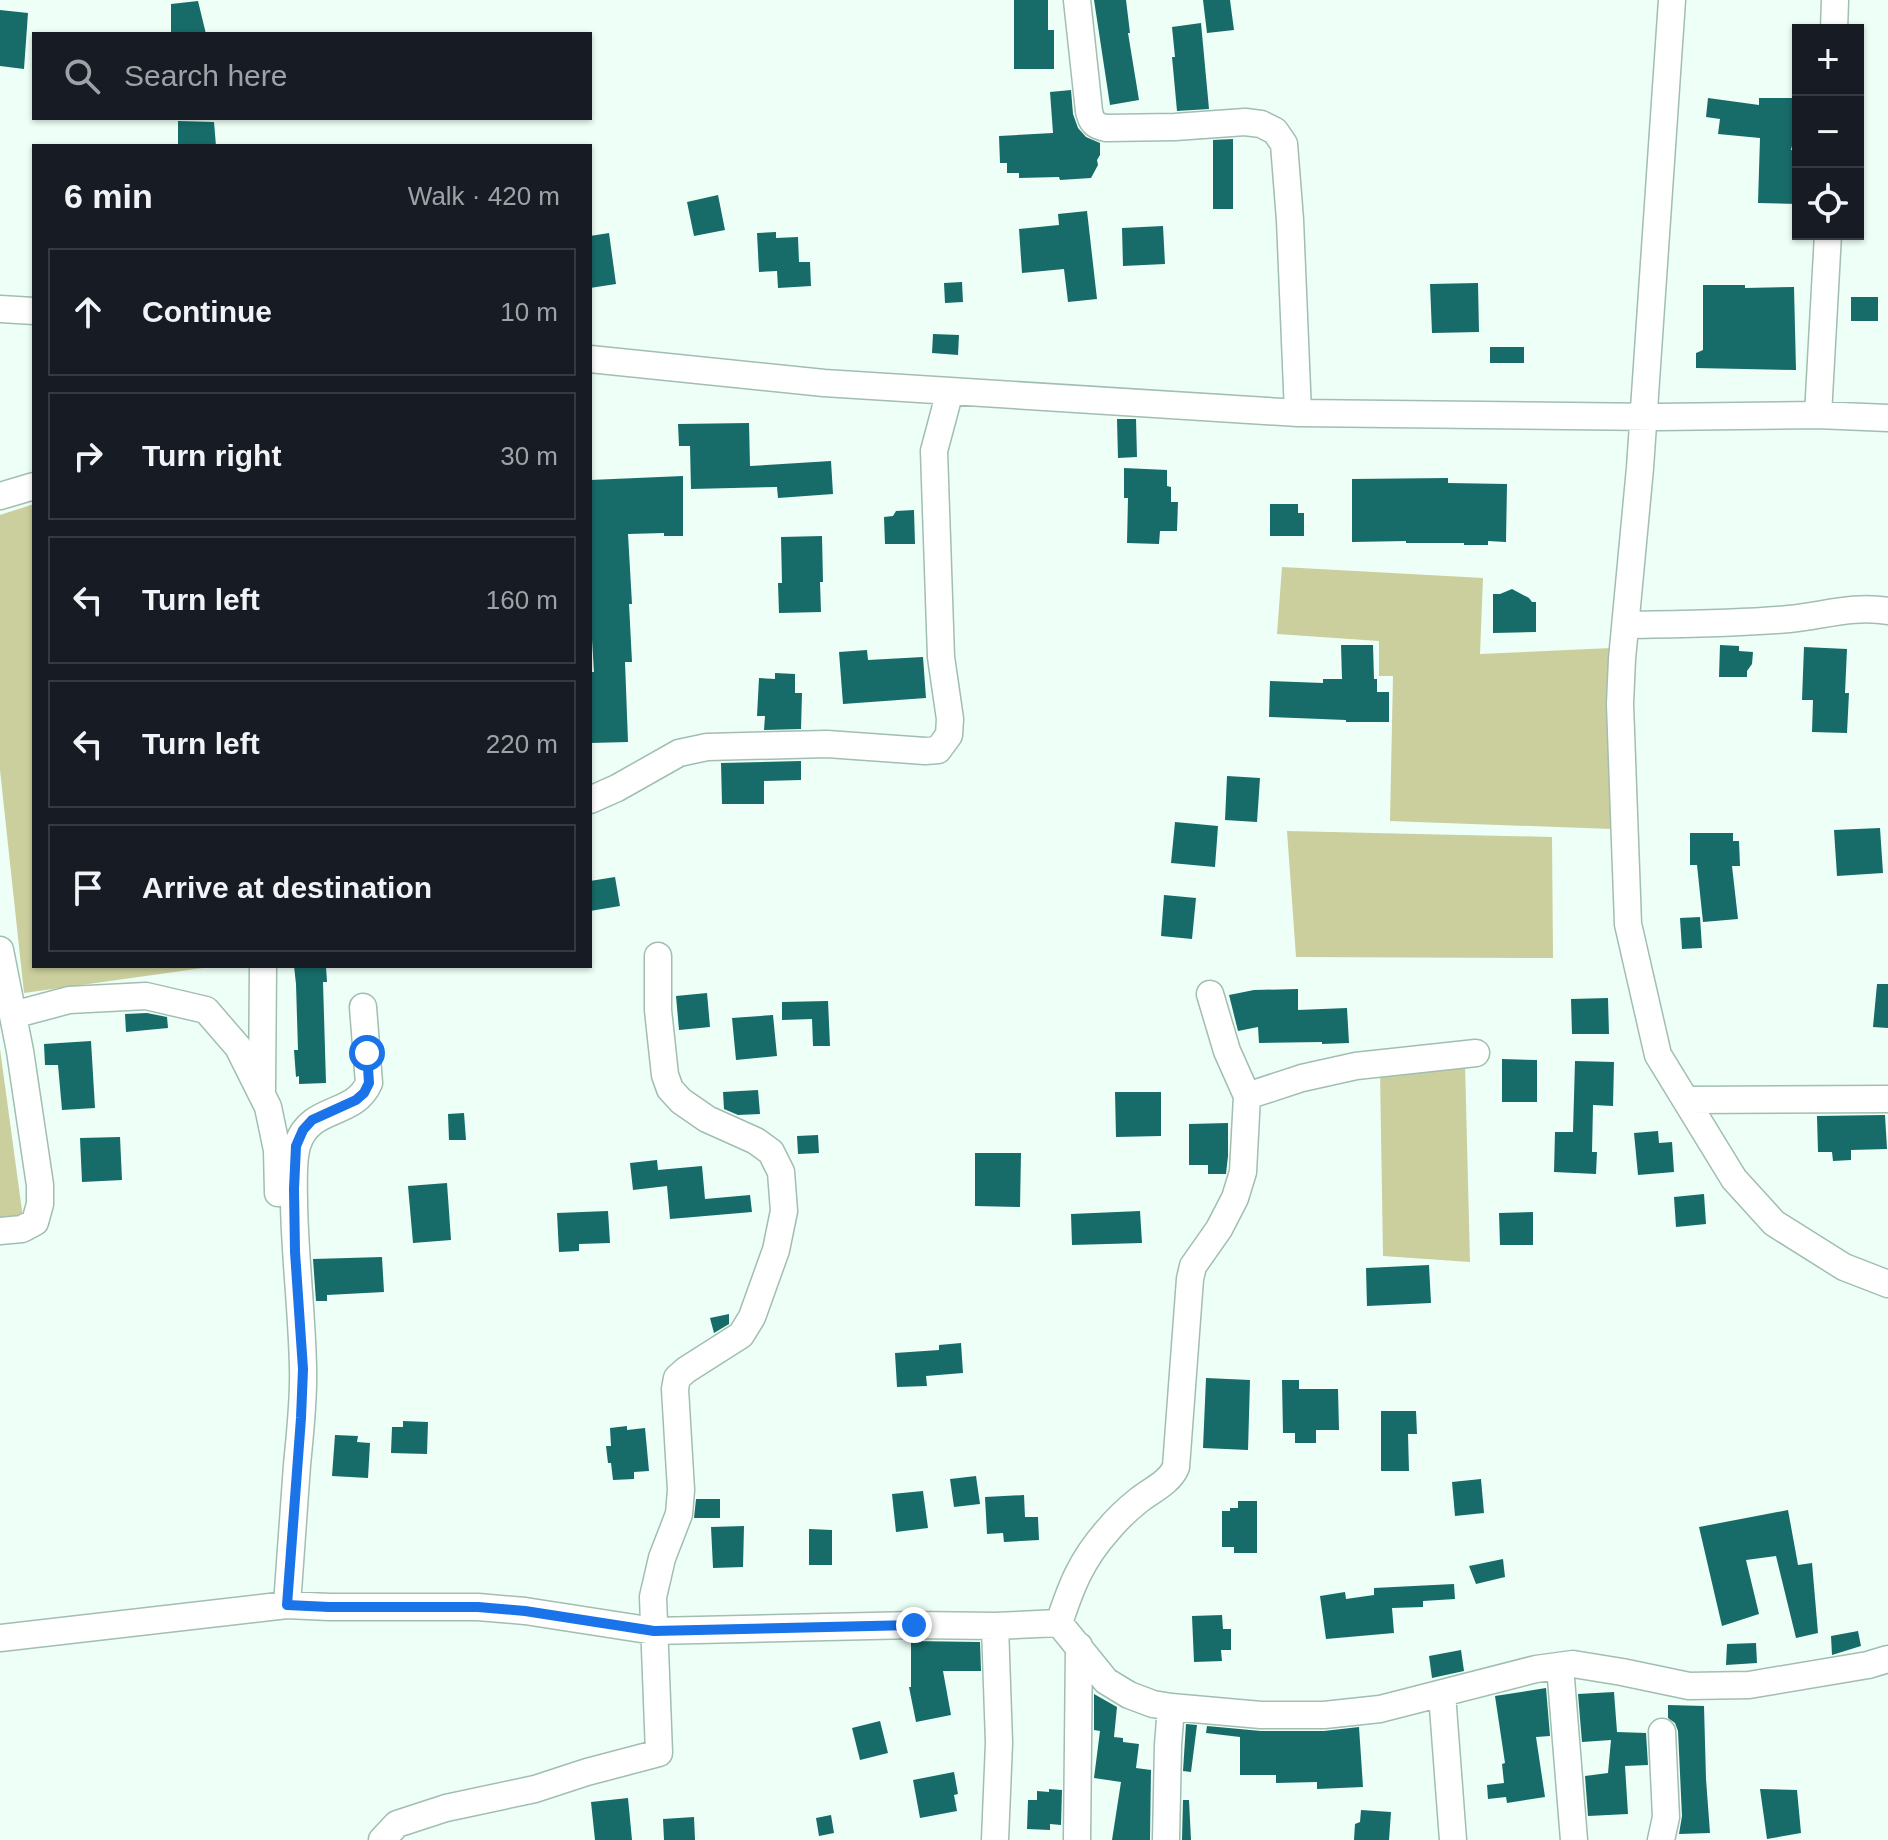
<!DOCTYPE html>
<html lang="en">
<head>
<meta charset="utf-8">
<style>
  :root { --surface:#171b24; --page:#20242c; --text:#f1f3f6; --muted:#9ea1a6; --line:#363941 }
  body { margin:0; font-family:Arial,sans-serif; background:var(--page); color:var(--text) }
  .controls { position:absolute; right:24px; top:24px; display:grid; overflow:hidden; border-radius:0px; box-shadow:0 2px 6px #0004 }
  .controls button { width:72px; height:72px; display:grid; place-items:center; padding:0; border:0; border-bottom:2px solid var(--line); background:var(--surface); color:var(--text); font:40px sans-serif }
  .stop { position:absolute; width:24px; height:24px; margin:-18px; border:6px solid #1a73e8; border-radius:50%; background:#fff }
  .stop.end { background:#1a73e8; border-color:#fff; box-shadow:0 2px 8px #0008 }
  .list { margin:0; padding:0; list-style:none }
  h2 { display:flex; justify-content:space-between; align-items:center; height:104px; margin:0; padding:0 32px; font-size:34px }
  h2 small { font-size:26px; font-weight:400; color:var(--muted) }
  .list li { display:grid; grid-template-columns:52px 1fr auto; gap:24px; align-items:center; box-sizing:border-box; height:128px; margin:0 16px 16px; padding:0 16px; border:2px solid var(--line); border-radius:0px }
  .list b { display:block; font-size:30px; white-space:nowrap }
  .list em { font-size:26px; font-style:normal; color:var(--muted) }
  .icon { flex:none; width:44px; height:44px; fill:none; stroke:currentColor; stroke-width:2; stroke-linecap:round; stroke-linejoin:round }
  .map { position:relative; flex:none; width:1888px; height:1840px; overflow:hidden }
  .search { position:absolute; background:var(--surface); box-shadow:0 2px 6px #0004; left:32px; top:32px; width:560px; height:88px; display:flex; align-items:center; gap:20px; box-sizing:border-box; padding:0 28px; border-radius:0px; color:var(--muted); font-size:30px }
  .panel { position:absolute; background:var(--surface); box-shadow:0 2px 6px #0004; left:32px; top:144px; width:560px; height:824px; border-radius:0px }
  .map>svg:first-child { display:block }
</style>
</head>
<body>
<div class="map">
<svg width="1888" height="1840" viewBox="0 0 1888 1840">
  <rect width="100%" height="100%" fill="#edfff6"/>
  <path fill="#cbcf9d" d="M34,504V966H217L24,993L0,770V515Z
    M1282,567L1483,578L1480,654L1611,648L1612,829L1390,821L1393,676H1379V641L1277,634Z
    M1287,831L1552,837L1553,958L1296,957Z
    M0,1049L23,1218H0Z
    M1465,1063L1470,1262L1383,1256L1380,1070Z"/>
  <path fill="#176c69" d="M1014,0H1048V30H1054V69H1014Z
    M1094,0H1126L1130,33H1128L1139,100L1110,105Z
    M1203,0H1230L1234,30L1207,33Z
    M198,1L206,34H171V4Z
    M0,10L28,13L24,69L0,66Z
    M1201,23L1209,109L1177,111L1172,57H1175L1172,27Z
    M1071,90L1073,114L1078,128L1086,137L1100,143V155L1097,160L1098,165L1091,178L1060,180L1059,177L1019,178V173H1007V163H1000L999,136L1053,133L1050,92Z
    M1708,98L1759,105V98H1798V121L1791,150L1798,151V204L1758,203L1760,138L1718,134L1720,119L1706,117Z
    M178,121L214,122L216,146H178Z
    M1233,139V209H1213V140Z
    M718,195L725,230L694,236L687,202Z
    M1087,211L1097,299L1068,302L1064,269L1022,273L1019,229L1059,225L1058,214Z
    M1163,226L1165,264L1123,266L1122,228Z
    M776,232V238L798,237L799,262H810L811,286L778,288L777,271L759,272L757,233Z
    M609,233L616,284L590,288V236Z
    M962,282L963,302L945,303L944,283Z
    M1478,283L1479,332L1432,333L1430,284Z
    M1703,285H1745V288L1794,287L1796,370L1696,368V353L1703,350Z
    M1851,297H1878V321H1851Z
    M933,334L959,335L958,355L932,353Z
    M1490,347H1524V363H1490Z
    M1117,419H1136L1137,457L1118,458Z
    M749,423L750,466L831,461L833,494L778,498L777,487L691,489L690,446H679L678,424Z
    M1124,468L1167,470V486L1171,487V502H1178L1177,531H1160L1159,544L1127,543L1128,498H1124Z
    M683,476V536H664V533L628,534L632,604H629L632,662H625L628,742L590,743V672H594L590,607V480Z
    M1448,478V483L1507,484L1506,542L1488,541V545H1464V543H1406V541L1352,542V479Z
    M1270,504H1298V513H1304V536H1270Z
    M914,510L915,544H885L884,517L893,516L896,511Z
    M822,536L823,582H820L821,612L779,613L778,583H782L781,537Z
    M1512,589L1529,598L1532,602H1536V632L1493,633V594H1500Z
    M1341,645H1373L1374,679H1377V692H1389V722H1346V720L1269,717L1270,681L1323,683V679H1342Z
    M1720,645L1739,646V651L1753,652L1752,664L1747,671V677H1719Z
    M1804,647L1847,649L1845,693H1849L1847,733L1812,732L1813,700H1802Z
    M867,650L868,660L923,657L926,698L843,704L839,652Z
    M775,673L795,674V693H802L801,729L764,730L765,716H757L759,678L775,679Z
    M801,761V780L764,781V804H722L721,763Z
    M1227,776L1260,778L1257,822L1225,820Z
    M1175,822L1218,826L1215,867L1171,863Z
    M1880,828L1883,873L1837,876L1834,830Z
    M1690,833H1733V841H1739L1740,866H1732L1738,919L1703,922L1697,865H1690Z
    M615,877L620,906L590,911V881Z
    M1164,895L1196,898L1192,939L1161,936Z
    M1700,917L1702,948L1682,949L1680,918Z
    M294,966H326L327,982H323L326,1083L299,1084V1076L296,1077L294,1050H298L296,984Z
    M1877,984H1888V1028L1873,1027Z
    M1298,989V1010L1347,1008L1349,1043L1322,1044V1042L1259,1043L1258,1027L1238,1031L1229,995L1254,990Z
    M707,993L710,1027L679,1030L676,996Z
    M1608,998L1609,1034H1572L1571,999Z
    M828,1001L830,1046H813L812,1019L782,1020V1002Z
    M147,1013L167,1017L168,1028L126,1032L125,1014Z
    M773,1015L777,1056L736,1060L732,1018Z
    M91,1041L95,1108L62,1110L58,1065H45L44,1044Z
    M1502,1059L1537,1060V1102H1502Z
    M1575,1061L1614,1062L1613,1106L1593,1105L1592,1152H1597L1596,1174L1554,1172L1555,1132H1573Z
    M758,1090L760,1114L738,1115L724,1109L723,1092Z
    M1115,1092H1161V1136L1116,1137Z
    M464,1113L466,1140H449L448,1114Z
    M1885,1115L1887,1149L1851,1150V1160L1833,1161L1832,1152H1818L1817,1116Z
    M1228,1123V1156L1226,1174H1208V1165H1189V1124Z
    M1658,1131L1659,1143L1672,1142L1674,1172L1638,1175L1634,1133Z
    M818,1135L819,1153L798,1154L797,1136Z
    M120,1137L122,1180L82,1182L80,1138Z
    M975,1153H1021L1020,1207L975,1206Z
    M657,1160L658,1170L702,1166L705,1199L750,1195L752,1212L670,1219L667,1186L633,1190L630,1163Z
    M447,1183L451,1240L413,1243L408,1186Z
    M1704,1194L1706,1224L1676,1227L1674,1197Z
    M608,1211L610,1243L579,1244V1251L559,1252L557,1213Z
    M1140,1211L1142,1243L1072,1245L1071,1214Z
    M1533,1212V1245H1500L1499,1213Z
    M382,1257L384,1292L327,1295V1301H316L313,1259Z
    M1429,1265L1431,1303L1367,1306L1366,1268Z
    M729,1314V1324L714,1333L710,1318Z
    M961,1343L963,1373L926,1376L927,1386L897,1387L895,1353L939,1350V1345Z
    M1206,1378L1250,1380L1248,1450L1203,1448Z
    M1282,1380H1299V1389H1338L1339,1430H1316V1443H1295V1433H1283Z
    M1381,1411H1416L1417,1434H1408L1409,1471H1381Z
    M403,1421L428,1422L427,1454L391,1453L392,1427H403Z
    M627,1426V1430L645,1428L649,1471L634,1472V1479L613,1480L611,1463H608L606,1446H611L610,1428Z
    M335,1435L358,1436L357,1442L370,1443L368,1478L332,1476Z
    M976,1476L980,1504L954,1507L950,1479Z
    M1481,1479L1484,1513L1455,1516L1452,1482Z
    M923,1491L928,1528L896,1532L892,1494Z
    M1024,1495L1025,1517H1038L1039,1540L1004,1542L1003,1533L987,1534L985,1497Z
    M696,1499H720V1518H694Z
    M1238,1501H1257V1553H1234V1547H1222V1511H1230V1508H1238Z
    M1788,1510L1798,1565L1812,1563L1818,1633L1796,1638L1776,1556L1746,1560L1759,1614L1722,1626L1699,1527Z
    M744,1526L743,1567L713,1568L711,1527Z
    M809,1529L832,1530V1565H809Z
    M1503,1559L1505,1577L1476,1584L1469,1566Z
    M1454,1584L1455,1599L1423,1601V1607L1392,1608L1394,1633L1326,1639L1320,1596L1345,1592L1346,1599L1374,1595V1588Z
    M1222,1615L1223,1629H1231V1650H1221L1222,1661L1194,1662L1192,1616Z
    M1858,1631L1861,1646L1832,1655L1831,1636Z
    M911,1641L980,1642L981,1671H943L951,1715L916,1722L909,1687H911Z
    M1756,1643L1757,1663L1726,1665L1727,1644Z
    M1461,1650L1464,1671L1432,1678L1429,1656Z
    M1546,1688L1550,1736L1536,1737L1545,1797L1507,1803L1506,1797L1488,1799L1487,1785L1504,1783L1502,1764L1505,1763L1495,1696Z
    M1614,1692L1617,1732L1646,1733L1648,1765L1625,1766L1628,1814L1588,1816L1585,1776L1608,1773L1611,1740L1582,1742L1578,1694Z
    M1094,1694L1117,1707L1114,1737L1123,1738V1742L1139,1744L1136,1768L1151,1770L1150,1840H1112L1121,1782L1094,1778L1100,1731L1094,1730Z
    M1668,1705L1704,1706L1706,1779L1710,1833L1679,1834L1682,1816L1678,1731L1675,1723L1668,1718Z
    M880,1721L888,1753L860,1760L852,1728Z
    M1186,1724L1197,1725L1191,1772L1183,1771Z
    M1207,1726L1261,1731H1324L1359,1727L1363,1787L1317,1789V1782L1276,1783V1775H1240V1737L1206,1733Z
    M954,1772L958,1794L954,1795L957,1811L920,1818L913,1780Z
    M1049,1789L1062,1790L1061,1825L1050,1824V1830L1027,1829L1028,1800H1037V1791L1049,1792Z
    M1760,1789L1797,1790L1801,1833L1767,1839Z
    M628,1798L632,1840H595L591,1802Z
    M1183,1800H1189L1191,1840H1182Z
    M1361,1810L1391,1812L1389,1840H1354L1355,1824L1360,1822Z
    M831,1815L834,1833L819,1836L816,1818Z
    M694,1817L695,1840H664L663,1819Z"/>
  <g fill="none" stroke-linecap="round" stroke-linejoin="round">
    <g stroke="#a1beb0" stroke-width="29">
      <path id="minor" d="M1077,0L1089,111C1091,122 1095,126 1106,128L1175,127L1245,122L1261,124L1275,131L1284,144L1290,220L1298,413
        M1672,0L1640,468L1622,659L1620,704L1628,924L1658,1055L1734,1179L1774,1223L1844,1267L1888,1284
        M1834,30L1835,0
        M0,309L34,311
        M590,359L824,383L1298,413L1657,417L1818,415L1888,418
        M1818,415L1828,234
        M0,496L34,486
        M1626,625C1680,624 1735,624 1789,619C1822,616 1854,605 1888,611
        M590,800L617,788L679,753L707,747L827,744L925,751L938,750L949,735L950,719L941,657L934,451L950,391
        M0,950L20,1051L40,1185V1204L35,1222L22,1229L0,1231
        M1210,994L1227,1051L1247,1096
        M13,1015L69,1000L146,996L206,1010L238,1047L268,1107L277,1150L278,1193
        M262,1090L263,966
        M1686,1100L1888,1099
        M287,1605C290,1558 294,1512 297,1465C300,1433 304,1400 303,1368C302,1313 295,1258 294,1204C294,1187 292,1159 298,1143C311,1105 354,1117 369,1083L363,1007
        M1059,1623C1071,1587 1081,1560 1108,1530C1117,1519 1129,1508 1139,1500C1152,1490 1170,1482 1176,1467L1190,1279L1193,1266L1219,1229L1235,1198L1243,1172L1247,1096L1302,1078L1356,1066L1476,1053
        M995,1626L999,1743L995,1840
        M0,1638L287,1605L329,1607H478L525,1611L654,1631L914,1625L995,1626L1059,1623L1106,1681L1129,1695L1153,1704L1171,1707L1261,1715H1324L1380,1709L1536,1669L1573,1664L1622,1672L1689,1686L1749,1685L1868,1665L1888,1659
        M1560,1666L1574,1840
        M1442,1694L1453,1840
        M382,1840L397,1824L446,1808L535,1789L587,1772L659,1753L653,1597L662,1558L679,1514L681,1490L675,1389L677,1378L686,1370L741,1335L752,1317L776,1250L784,1211L781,1172L771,1152L756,1141L707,1119L681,1101L670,1089L665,1075L658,1010V956
        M1077,1840L1079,1646
        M1166,1840L1168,1745L1171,1707
        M1661,1840L1666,1817L1662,1732"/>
    </g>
    <use href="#minor" stroke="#fff" stroke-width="26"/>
  </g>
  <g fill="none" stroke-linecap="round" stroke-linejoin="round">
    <path stroke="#1a73e8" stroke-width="10" d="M367,1053L369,1083L364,1093L356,1100L312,1120L303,1130L296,1146L294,1189L295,1252L303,1369L301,1418L287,1605L329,1607H478L525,1611L654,1631L914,1625"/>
  </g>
</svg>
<div class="controls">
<button>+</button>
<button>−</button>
<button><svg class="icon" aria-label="locate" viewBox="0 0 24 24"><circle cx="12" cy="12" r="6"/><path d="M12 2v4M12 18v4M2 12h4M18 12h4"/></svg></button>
</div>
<div class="stop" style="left:367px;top:1053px"></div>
<div class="stop end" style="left:914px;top:1625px"></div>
<div class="search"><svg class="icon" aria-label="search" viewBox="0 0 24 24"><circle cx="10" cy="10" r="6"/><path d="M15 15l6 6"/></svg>Search here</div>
<section class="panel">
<h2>6 min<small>Walk · 420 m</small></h2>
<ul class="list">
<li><svg class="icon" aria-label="ahead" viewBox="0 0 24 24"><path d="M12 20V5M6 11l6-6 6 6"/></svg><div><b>Continue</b></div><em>10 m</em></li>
<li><svg class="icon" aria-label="right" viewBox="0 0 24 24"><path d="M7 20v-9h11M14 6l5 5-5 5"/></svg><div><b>Turn right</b></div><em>30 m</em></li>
<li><svg class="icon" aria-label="left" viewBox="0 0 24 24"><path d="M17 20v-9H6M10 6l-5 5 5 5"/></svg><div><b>Turn left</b></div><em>160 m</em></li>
<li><svg class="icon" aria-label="left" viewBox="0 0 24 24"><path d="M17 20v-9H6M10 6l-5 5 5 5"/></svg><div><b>Turn left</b></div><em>220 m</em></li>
<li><svg class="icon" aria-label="arrive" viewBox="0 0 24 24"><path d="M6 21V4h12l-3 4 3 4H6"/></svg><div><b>Arrive at destination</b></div></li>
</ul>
</section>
</div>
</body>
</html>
